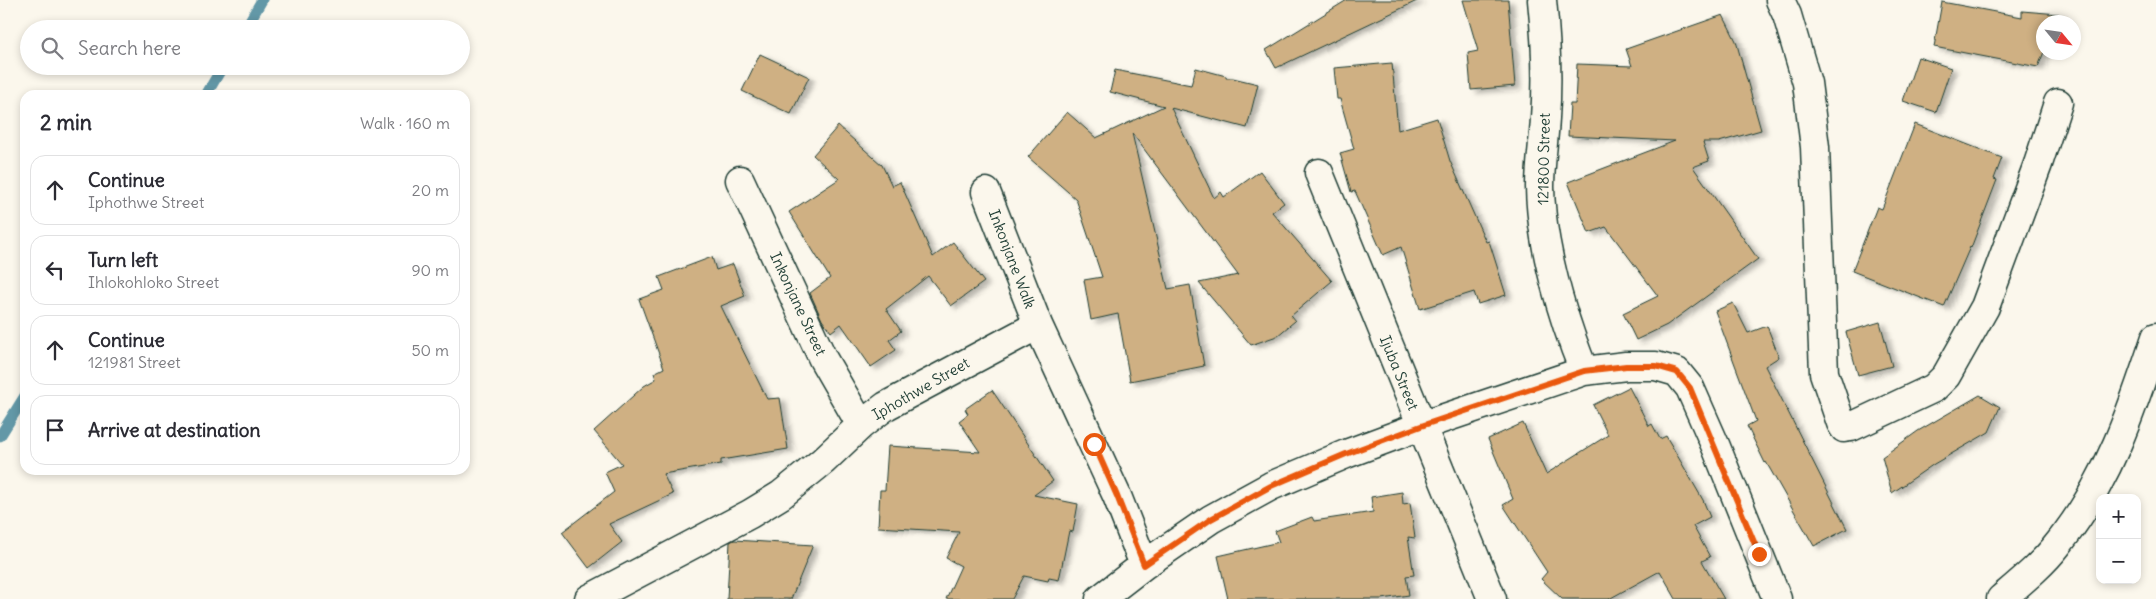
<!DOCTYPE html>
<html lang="en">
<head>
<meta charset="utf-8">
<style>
  :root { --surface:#fff; --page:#f7f7f7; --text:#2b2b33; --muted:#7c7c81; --line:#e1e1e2 }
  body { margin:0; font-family:Delius,sans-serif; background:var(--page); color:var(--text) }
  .controls { position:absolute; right:15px; bottom:15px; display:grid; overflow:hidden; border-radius:10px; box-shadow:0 2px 8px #0003 }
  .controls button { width:45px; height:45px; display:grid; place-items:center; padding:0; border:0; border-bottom:1px solid var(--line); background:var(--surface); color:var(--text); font:25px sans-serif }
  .compass { position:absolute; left:2036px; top:15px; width:45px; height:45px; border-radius:50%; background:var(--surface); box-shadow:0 2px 8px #0003; rotate:119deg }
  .stop { position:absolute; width:15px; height:15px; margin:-11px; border:4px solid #ea580c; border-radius:50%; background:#fff }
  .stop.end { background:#ea580c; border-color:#fff; box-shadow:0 1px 5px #0008 }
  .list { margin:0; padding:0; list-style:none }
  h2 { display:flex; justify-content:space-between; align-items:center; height:65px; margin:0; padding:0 20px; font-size:21px }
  h2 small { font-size:16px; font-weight:400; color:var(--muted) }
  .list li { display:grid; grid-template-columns:32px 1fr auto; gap:15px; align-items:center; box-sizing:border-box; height:70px; margin:0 10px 10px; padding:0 10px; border:1px solid var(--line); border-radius:15px }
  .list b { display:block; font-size:19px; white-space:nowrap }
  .list p { margin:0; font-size:16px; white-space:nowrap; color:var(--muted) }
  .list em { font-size:16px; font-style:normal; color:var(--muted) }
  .icon { flex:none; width:28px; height:28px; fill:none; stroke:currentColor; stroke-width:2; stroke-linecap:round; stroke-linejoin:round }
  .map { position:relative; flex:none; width:2156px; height:599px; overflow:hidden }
  .search { position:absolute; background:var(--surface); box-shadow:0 2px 8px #0003; left:20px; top:20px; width:450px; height:55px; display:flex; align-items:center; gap:12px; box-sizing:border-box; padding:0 18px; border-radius:28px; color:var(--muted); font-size:19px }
  .panel { position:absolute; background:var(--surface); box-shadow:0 2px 8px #0003; left:20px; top:90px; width:450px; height:385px; border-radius:15px }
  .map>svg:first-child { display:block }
</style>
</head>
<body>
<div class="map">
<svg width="2156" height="599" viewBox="0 0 2156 599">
  <defs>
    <filter id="shadow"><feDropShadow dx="5.5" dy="3" stdDeviation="2.5" flood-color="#0004"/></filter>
  </defs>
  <rect width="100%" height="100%" fill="#fbf7ec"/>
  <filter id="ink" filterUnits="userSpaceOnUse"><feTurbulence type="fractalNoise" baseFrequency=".02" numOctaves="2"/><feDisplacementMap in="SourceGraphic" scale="10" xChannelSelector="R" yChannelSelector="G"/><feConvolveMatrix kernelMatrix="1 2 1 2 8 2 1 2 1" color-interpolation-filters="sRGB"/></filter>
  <g filter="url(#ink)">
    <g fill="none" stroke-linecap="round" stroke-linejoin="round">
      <path stroke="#6498a7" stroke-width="11" d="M245,29L262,0
        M206,95L223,66
        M0,436L25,396"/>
    </g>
    <path fill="#cfb083" stroke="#1f3d34" filter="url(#shadow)" d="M1347,0H1419L1276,68L1266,50Z
      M1463,0H1508L1515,86L1471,90L1468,53L1478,51Z
      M1942,2L2022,17V11L2059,14L2055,22H2044V52L2038,67L1934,47Z
      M1723,15L1736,41L1761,130L1719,142H1703L1709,161L1693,167L1758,259L1667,325L1636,340L1623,313L1658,296L1606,227L1589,233L1568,182L1675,141L1568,136L1570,104H1575L1577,64L1632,66L1626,49Z
      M760,54L809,77L791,114L742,91Z
      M1918,57L1951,68L1936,112L1903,101Z
      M1392,63L1398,130L1437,118L1450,161L1486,242L1489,241L1506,295L1478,304L1474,292L1420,309L1401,247L1383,255L1355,191L1351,192L1340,153L1354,149L1340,99H1337L1334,68Z
      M1196,68L1226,76V78H1233L1258,84L1247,128L1171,108L1214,198L1221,192L1224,197L1260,171L1284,203L1272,212L1332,281L1291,316L1295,321L1277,336L1251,345L1199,283L1238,275L1132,133L1168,289L1190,285L1204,366L1130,381L1118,314L1091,320L1084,280L1102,277L1076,199L1028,157L1067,112L1096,138L1164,106L1110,92L1115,70L1191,85Z
      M1915,124L2002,158L1994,179L1997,180L1971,248L1970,247L1944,307L1852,271L1877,207L1882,209Z
      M838,126L882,165L892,186L900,182L933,257L953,242L984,282L951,306L928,276L886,309L901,331L889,340L896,350L871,367L841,324L831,332L822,320L810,293L830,278L789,212L839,179L813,155Z
      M712,257L716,270L733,264L745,296L721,306L767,399L780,398L788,449L721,460V464L663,474L673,494L609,524L622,542L589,568L562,532L614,492L605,472L622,464L594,431L644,386L656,379L654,373L664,368L639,299L664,290L659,277Z
      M1733,303L1748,333L1767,326L1779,357L1765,366L1847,529L1814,546L1766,462L1765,463L1747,426L1756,421L1715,311Z
      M1880,322L1892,366L1858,375L1846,332Z
      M1629,387L1649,426L1652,424L1660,439L1666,436L1703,500L1710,517L1693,526L1710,557L1702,561L1724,599H1676L1660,571L1609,599H1562L1541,579L1547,572L1503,505L1513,499L1488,439L1523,423L1546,474L1608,435L1593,405Z
      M992,390L1053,481L1034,495L1078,504L1073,532L1069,531L1059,580L1049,578L1048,581L1024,576L1012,599H946L961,566L946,558L959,532L878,527L880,490H885L888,446L980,452L959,421L968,414L965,409Z
      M1980,395L2000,407L1989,432L1934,464L1892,493L1882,457L1918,431Z
      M1402,492L1403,504L1410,503L1415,538L1408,537L1414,575L1406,576L1409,595L1382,599H1228L1218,556L1279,542L1275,531L1312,517L1314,521L1373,512L1371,497Z
      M734,540L813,545L791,599H727L730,542Z"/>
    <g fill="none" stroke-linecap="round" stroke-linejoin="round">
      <g stroke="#1f3d34" stroke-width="31">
        <path id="minor" d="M1542,0C1546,39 1548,79 1545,118C1544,141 1540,163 1540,187C1541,245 1562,317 1584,371
          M1780,0L1787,15L1807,83L1815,147L1824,373L1841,423L1844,428L1851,427L1934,388L1946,376L1985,307L2038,164L2058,103
          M1319,173C1377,315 1435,457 1492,599
          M740,180L823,359L861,425
          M986,192L1038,325
          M589,599L750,514L781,495L823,461L861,425L886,406L1038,325L1117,496L1144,565
          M1100,599L1144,565L1211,519L1271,486L1346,454L1421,426L1584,371L1626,366H1656L1677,372L1690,388L1716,447L1777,599
          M2001,599C2021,582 2043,564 2059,543C2108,482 2132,410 2156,337"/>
      </g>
      <use href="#minor" stroke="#fbf7ec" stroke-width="28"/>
    </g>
  </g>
  <g fill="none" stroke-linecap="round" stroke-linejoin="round" filter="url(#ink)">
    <path stroke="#ea580c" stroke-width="6" d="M1094,444L1117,496L1144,565L1211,519L1271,486L1346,454L1421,426L1584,371L1626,366H1656L1677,372L1690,388L1759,554"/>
  </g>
  <g text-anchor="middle" stroke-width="4" stroke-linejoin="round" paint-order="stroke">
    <g font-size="15" fill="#1f3d34" stroke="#fbf7ec">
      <text transform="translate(1544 159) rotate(-89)" y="5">121800 Street</text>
      <text transform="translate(1012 259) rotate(69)" y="5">Inkonjane Walk</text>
      <text transform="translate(798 304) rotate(65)" y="5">Inkonjane Street</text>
      <text transform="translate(1399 373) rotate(68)" y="5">Ijuba Street</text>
      <text transform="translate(921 389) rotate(-30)" y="5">Iphothwe Street</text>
    </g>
  </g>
</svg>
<div class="controls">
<button>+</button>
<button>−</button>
</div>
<svg class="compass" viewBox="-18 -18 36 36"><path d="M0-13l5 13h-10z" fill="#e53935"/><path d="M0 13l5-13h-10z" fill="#7c7c81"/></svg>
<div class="stop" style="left:1094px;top:444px"></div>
<div class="stop end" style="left:1759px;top:554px"></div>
<div class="search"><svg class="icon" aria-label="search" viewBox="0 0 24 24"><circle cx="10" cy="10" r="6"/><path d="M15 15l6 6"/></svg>Search here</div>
<section class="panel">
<h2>2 min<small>Walk · 160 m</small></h2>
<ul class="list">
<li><svg class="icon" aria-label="ahead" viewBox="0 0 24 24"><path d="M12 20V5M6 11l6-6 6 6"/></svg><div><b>Continue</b><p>Iphothwe Street</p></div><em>20 m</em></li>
<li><svg class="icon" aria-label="left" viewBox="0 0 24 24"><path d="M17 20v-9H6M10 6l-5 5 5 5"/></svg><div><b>Turn left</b><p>Ihlokohloko Street</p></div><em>90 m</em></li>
<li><svg class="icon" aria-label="ahead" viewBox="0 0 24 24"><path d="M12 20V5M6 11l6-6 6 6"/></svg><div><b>Continue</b><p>121981 Street</p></div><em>50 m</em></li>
<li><svg class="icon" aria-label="arrive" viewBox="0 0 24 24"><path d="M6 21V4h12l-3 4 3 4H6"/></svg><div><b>Arrive at destination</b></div></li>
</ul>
</section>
</div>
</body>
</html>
